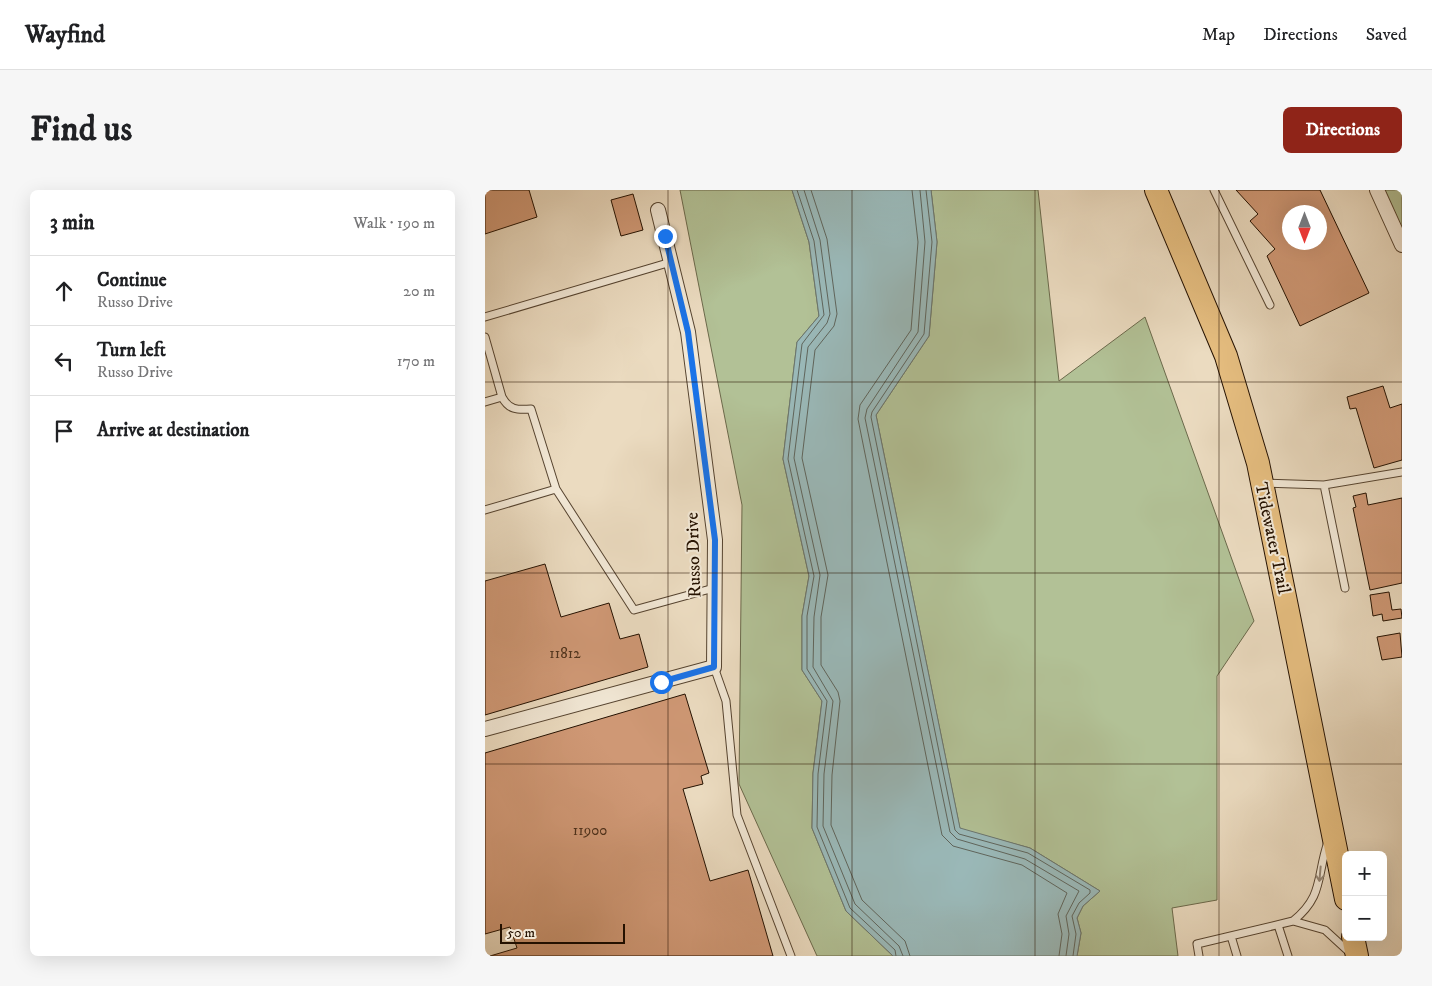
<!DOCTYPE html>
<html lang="en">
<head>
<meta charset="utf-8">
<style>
  :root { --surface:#fff; --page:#f6f6f6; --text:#202124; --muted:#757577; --line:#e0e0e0; --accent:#8f2418 }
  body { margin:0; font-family:"IM FELL DW Pica",serif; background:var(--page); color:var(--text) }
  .controls { position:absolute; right:15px; bottom:15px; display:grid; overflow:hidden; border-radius:8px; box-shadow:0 5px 20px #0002 }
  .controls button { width:45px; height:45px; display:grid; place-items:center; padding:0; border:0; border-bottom:1px solid var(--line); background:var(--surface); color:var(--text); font:25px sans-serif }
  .compass { position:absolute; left:797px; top:15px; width:45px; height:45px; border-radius:50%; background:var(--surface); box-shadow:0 5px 20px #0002; rotate:180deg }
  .scale { position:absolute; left:15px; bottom:12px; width:125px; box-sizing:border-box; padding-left:5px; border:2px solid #241100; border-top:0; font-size:14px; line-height:18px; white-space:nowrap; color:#241100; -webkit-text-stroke:4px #f2e8d6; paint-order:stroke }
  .stop { position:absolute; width:15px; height:15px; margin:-11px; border:4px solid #1a73e8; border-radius:50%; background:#fff }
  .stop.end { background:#1a73e8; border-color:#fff; box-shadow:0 1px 5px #0008 }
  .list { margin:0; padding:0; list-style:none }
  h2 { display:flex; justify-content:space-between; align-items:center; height:65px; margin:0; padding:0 20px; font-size:21px }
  h2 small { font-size:16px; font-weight:400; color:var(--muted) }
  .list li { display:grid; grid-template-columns:32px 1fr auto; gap:15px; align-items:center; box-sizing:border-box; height:70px; padding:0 20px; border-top:1px solid var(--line) }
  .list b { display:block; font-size:19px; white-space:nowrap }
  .list p { margin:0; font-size:16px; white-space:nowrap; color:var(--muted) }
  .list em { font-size:16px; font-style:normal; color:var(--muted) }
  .icon { flex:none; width:28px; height:28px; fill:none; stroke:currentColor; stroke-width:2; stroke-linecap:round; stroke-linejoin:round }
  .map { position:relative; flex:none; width:917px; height:766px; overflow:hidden; border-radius:8px }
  header { display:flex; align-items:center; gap:30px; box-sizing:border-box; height:70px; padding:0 25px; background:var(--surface); border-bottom:1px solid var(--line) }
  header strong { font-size:24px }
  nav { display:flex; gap:28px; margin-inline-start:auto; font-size:18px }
  .intro { display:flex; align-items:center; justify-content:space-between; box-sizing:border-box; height:120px; padding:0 30px }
  h1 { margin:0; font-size:35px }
  .button { padding:12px 22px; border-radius:8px; background:var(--accent); color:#fff; font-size:18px; font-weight:700 }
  main { display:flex; gap:30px; padding:0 30px }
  aside { flex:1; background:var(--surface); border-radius:8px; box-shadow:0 5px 20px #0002 }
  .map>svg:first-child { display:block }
</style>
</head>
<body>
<header>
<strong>Wayfind</strong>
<nav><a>Map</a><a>Directions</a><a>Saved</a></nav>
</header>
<div class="intro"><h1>Find us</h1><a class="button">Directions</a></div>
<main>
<aside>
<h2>3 min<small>Walk · 190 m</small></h2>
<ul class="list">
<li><svg class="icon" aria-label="ahead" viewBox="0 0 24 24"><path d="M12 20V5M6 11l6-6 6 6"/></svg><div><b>Continue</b><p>Russo Drive</p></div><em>20 m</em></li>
<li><svg class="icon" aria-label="left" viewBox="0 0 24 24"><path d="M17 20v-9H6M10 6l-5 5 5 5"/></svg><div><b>Turn left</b><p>Russo Drive</p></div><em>170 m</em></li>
<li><svg class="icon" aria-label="arrive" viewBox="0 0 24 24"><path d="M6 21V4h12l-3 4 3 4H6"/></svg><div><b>Arrive at destination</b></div></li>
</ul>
</aside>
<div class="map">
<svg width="917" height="766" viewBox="0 0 917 766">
  <rect width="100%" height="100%" fill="#ebdbc0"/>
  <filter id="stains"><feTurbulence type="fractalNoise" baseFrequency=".004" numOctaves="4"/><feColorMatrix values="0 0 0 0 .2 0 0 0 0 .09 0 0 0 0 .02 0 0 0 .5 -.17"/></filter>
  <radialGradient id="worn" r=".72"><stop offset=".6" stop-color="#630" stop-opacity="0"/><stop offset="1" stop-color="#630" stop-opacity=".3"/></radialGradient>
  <path fill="#b2c196" stroke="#6b694b" d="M195,0H307L324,52L334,126L312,152L298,269L324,386L317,426V480L337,511L328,583L327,638L361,721L408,766H332L254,594L257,315Z
    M446,0H553L574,191L660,127L769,431L732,486V710L687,718L693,766H592L596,743L592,728L598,716L615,701L545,658L475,639L391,225L444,146L452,52Z
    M892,0H917V55Z"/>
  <path fill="#9ab9b9" stroke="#6b766f" d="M307,0H446L452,52L444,146L391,225L475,638L545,658L615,701L598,716L592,728L596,743L592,766H408L361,721L327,638L328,583L337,511L317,480V426L324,386L298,269L312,152L334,126L324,52Z"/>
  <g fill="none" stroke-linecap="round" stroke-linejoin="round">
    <path stroke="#5f655c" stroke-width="1" d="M312,0L329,51L339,125L317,154L303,269L329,386L322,426V479L342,511L333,584L332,637L365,718L410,760L411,766
      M319,0L335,50L345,124L342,133L323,157L309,268L335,385L329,427L328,477L348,511L339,584L338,636L370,714L414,756L418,766
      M326,0L342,49L352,124L349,136L330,160L317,268L343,385L336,427V475L353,502L355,511L347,585L346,635L377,710L420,751L425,766
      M427,0L433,52L426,140L375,215L373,229L457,645L468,656L537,675L582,703L573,724L577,744L574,766
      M435,0L440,52L433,142L382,219L380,228L465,642L472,649L540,669L594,701L581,726L584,744L581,766
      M441,0L447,52L439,144L387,222L386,227L470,640L474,644L543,663L605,700V703L594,713L587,726L591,744L588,766"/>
  </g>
  <path fill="#cf9875" stroke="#241100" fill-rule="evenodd" d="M0,0H44L52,27L0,44Z
    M751,0H835L884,103L815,136L782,66L790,59L765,31L773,24ZM804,22H834V52H804Z
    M148,4L158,40L136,46L126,10Z
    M898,196L905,218L917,214V270L889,278L871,218L865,219L862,207Z
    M881,303L883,315L917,308V393L885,400L868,318L871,317L868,306Z
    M60,374L76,427L124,413L135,449L154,444L163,477L0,525V391Z
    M904,402L907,420L916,419L917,428L898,431L897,424L888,426L885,405Z
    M915,443L917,467L897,470L892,447Z
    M200,504L224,583L216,586L218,594L198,599L225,691L263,680L288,766H5L32,758L25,737L0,744V563Z"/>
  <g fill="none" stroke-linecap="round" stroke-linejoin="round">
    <g stroke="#564430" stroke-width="9">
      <path id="lane" d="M729,0L785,115
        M0,127L186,72
        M0,147L17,207
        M0,212L17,207C24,220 32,220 46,219L71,299
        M781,293L839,295L917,282
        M839,295L860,398
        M0,320L71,299L149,420L229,398
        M229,477L241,511L252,625L306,766
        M808,731C839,706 831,687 843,652
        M793,735L803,766
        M746,746L752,766
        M714,766L712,754L808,731L840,740L864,762"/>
    </g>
    <g stroke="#564430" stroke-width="16">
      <path id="street" d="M892,0L917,55
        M0,539L229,477L230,350L203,142L173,20"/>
    </g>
    <g stroke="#241100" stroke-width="24">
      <path id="primary" d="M671,0L741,166L773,273L861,709
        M868,747L872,766"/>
    </g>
    <use href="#lane" stroke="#f2e8d6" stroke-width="7"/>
    <use href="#street" stroke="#f2e8d6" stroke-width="14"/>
    <use href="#primary" stroke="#e6be80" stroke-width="22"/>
  </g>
  <defs><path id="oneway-shaft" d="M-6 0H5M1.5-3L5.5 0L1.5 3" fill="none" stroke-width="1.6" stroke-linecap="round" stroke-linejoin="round" transform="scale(1.25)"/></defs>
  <use stroke="#958776" href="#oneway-shaft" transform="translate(835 684) rotate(95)"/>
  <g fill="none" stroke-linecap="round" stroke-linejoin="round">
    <path stroke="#1a73e8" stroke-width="6" d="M176,492L229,477L230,350L203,142L180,46"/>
  </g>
  <path fill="none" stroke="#241100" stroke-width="1" stroke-opacity="0.55" d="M183,0V766M367,0V766M550,0V766M734,0V766M0,192H917M0,383H917M0,574H917"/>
  <g text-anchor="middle" stroke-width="4" stroke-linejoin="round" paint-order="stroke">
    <g font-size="15" fill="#4f331d">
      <text x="80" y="468">11812</text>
      <text x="105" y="645">11900</text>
    </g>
    <g font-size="18" fill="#241100" stroke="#f2e8d6">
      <text transform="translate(788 348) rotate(78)" y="6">Tidewater Trail</text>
      <text transform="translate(208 365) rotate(-92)" y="6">Russo Drive</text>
    </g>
  </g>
  <rect width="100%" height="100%" filter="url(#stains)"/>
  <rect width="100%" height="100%" fill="url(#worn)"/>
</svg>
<div class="controls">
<button>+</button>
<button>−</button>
</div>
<svg class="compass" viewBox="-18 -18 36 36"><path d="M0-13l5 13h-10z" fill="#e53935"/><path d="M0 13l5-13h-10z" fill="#757577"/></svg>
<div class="scale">50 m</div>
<div class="stop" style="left:176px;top:492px"></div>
<div class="stop end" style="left:180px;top:46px"></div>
</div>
</main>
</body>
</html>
